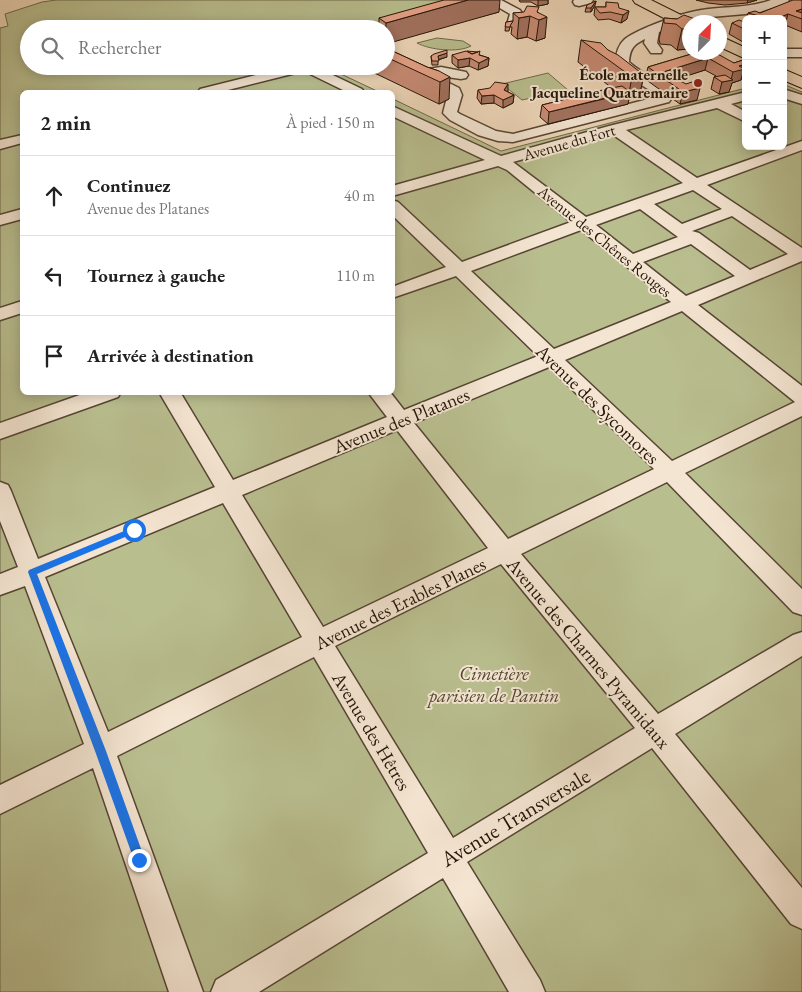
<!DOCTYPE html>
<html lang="fr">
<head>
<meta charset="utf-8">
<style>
  :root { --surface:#fff; --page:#f6f6f6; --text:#222; --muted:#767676; --line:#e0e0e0 }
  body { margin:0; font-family:"EB Garamond",serif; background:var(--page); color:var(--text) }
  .controls { position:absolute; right:15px; top:15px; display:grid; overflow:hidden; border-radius:8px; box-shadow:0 2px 12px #0003 }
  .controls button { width:45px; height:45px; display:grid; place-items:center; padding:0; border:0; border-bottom:1px solid var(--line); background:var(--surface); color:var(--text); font:25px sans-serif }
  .compass { position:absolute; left:682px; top:15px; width:45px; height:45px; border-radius:50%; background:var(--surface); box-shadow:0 2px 12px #0003; rotate:24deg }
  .stop { position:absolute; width:15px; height:15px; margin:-11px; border:4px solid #1a73e8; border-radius:50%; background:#fff }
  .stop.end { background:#1a73e8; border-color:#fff; box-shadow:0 1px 5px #0008 }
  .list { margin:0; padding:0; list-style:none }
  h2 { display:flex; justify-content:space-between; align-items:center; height:65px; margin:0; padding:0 20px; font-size:21px }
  h2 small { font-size:16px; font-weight:400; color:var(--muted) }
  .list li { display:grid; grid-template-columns:32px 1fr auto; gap:15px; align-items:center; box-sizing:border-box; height:80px; padding:0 20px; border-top:1px solid var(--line) }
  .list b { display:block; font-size:19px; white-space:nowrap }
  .list p { margin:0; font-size:16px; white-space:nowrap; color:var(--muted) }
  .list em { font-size:16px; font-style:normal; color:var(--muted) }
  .icon { flex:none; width:28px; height:28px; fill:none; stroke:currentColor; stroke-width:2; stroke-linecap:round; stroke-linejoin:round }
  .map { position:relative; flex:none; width:802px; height:992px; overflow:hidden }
  .search { position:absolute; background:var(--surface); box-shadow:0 2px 12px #0003; left:20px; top:20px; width:375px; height:55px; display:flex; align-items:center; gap:12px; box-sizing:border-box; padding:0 18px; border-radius:28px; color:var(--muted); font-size:19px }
  .panel { position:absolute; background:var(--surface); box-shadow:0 2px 12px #0003; left:20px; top:90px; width:375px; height:305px; border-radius:8px }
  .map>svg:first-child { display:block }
</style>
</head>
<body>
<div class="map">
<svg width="802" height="992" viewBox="0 0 802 992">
  <rect width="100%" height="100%" fill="#eed7b9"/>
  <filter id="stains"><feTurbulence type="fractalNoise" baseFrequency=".004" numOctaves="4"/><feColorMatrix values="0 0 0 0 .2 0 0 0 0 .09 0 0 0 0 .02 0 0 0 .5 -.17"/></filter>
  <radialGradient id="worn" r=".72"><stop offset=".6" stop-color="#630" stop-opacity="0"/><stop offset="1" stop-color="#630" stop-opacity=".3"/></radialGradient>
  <path fill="#b9be8f" stroke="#6e694a" d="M56,0H462L359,29H29V66H324L379,92H22V392H392L393,99L501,151L746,88V146H783V84L802,92V992H0V28L8,26L5,14L42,2Z
    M437,38L463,41L471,46C458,53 430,50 417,43Z
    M548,73L568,90L522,100L502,84Z"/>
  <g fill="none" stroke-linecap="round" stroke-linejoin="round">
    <g stroke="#564533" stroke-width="3">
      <path id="minor" d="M486,0H501L520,10L522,13L518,24H510L508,21L510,14Z
        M574,0H593L591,3L579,6L575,5L573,2Z
        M771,0H789L787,3L757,13L699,18L659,32L657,43L662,50L661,53H651L644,43L645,39C633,45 630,49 629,62C641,73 667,84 671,99L669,102L513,142L498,141L478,135L450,120L443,113L448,93L386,63V54L421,70L441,67L466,72L468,75L466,78L461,79L433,75L459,88L462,95L457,112L460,114L496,131L513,134L656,97V94L630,78L615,63C616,54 618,45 625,39C638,29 679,14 696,11C721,6 747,9 771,0Z
        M783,49H802V57H783Z
        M292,66H314L362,89L364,92H347L304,71L220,92H198L200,89Z
        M783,89L802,95V104L783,98Z
        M746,92V100L731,104L746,112V122L717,108L626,130L697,178L802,141V150L707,185L802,248V261L698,305L802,386V416L685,473L802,589V615L793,612L667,482L521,554L658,714L793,635L802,632V656L675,734L802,888V929L791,924L652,748L467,862L540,980L545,992H509L443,878L259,992H211L216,980L428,853L314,657L117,756L203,992H169L93,768L0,814V785L84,744L25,586L0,595V574L18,567L0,521V482L8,485L11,491L38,559L215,487L159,392H180L233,480L387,417L368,392H390L404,410L538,356L456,276L392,298V287L446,267L392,215V200L398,202L462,262L571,222L507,170L498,166L392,196V186L485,160L392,116V106L501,156L609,126ZM612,134L683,183L586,217L513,162ZM693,190L722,209L682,224L654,204ZM640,209L678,237L633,254L596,225ZM732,216L788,254L750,270L699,233L692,231ZM581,230L671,302L554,349L471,271ZM691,244L735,276L686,296L643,262ZM682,311L795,402L672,461L565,360ZM549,367L654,469L508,539L414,423ZM397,430L488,548L323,627L242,495ZM223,503L302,637L108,732L45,577ZM501,564L635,728L453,838L335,646Z
        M22,135V143L0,149V140Z
        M22,209V219L0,225V215Z
        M22,301V313L0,320V308Z
        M88,392H121L118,397L0,439V423Z"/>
    </g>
    <g stroke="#231406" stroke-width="2">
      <path id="major" d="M633,0H651L695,22H690V30L685,29L635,3Z
        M720,36L746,48V59L720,47Z
        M783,69L802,77V88L783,80Z"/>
    </g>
    <use href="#minor" fill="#f4e5d2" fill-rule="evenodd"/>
    <use href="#major" fill="#eed7b9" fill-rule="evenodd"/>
  </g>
  <path fill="#c78b75" stroke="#231406" d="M519,0H548V4L538,6L531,2H520Z
    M696,0H757L747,3L725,5L708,3Z
    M802,0V32L785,25L783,19H746L748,13H760Z
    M596,1L595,5L591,12H585L586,8Z
    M606,2L619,8L627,19L621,23L609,19L598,20L594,15L595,7H606Z
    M499,12L476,18L386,29H379V18Z
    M538,12L545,38L536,41L527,37L517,39L511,34L512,27H510L509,31H505L506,22L513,21V13Z
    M664,18L677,19H695V22H690V45L689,49L677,50L671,45L660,44L659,39Z
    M746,20V41L743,42L729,34L732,23L744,22Z
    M581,40L608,50L644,75L639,97L629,99L628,104L548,124L540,117L542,105L612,88L578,62Z
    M386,48L427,67L439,71L449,99L439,104L360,66H386Z
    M698,52L734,63L746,59V77H745L742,76L741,80L732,83L729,92L719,94L711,89L714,77L716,76L705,70L676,79L697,100L680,104L645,79L648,67Z
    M452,55H480L489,58L488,66L478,70L469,66L458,68L452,63Z
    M431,56L447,57L438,60V65H432Z
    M478,90L508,92L514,95L513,103L503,108L494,103L481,104L477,98Z"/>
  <path fill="#a2715f" stroke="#231406" d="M468,0H500L499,12L386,44V23Z
    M538,0H548V4L538,6Z
    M748,0H757L747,3Z
    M596,1L595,5L591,12V8Z
    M802,9V19L796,11Z
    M629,11L627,19L621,23L623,15Z
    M788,14L785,25L783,26V19H776Z
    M530,16L527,37L517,39L519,18Z
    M547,17L545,38L536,41L539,20Z
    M695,19V22H690V45L689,49L677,50L682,29L689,22Z
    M746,32V41L743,42Z
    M447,53V57L437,60L438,56Z
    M470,58L469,66L458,68V60Z
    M489,58L488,66L478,70L479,63Z
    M708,58L705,70L668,82L663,72Z
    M745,64L741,80L732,83L729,92L719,94L722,82L731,80L733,72L739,66Z
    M644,75L639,97L629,99L628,104L548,124L549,112L629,93L632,77Z
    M450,77L449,99L439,104L440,82Z
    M508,84V92L504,90Z
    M700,88L697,100L680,104L683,92Z
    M494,95V103L481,104L482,96Z
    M514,95L513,103L503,108V100Z"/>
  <path fill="#e7a288" stroke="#231406" d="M444,0H468L386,23L379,18Z
    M793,0H802V9L796,11L802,13V19L788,14L776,19H752L759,16L748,13L755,11L760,13Z
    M596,1L591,8H586L587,5Z
    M606,2L618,3L619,8L629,11L623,15L610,12L600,13L595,7H606Z
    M527,6L539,7L537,12L547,17L539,20L530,16L519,18L513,13L524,12Z
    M684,15L695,19L689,22L690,28L682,29L676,24L664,23V18L677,19Z
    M739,20L744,22L746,21V30L732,23Z
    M513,21L512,23L511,24L510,27H505L506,22Z
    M581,40L601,43L608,50L618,55L644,75L632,77Z
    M386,48L427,67L439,71L450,77L440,82L386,57Z
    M447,50V53L438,56L439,61H432L431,56L434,54Z
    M466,51L472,54L480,51L479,55L489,58L479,63L470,58L458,60L452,55Z
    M467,51L478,52L472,54Z
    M698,52H714L734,63L746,59V64L739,66L745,69L733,72L708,58L663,72L686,84L692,82L700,88L683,92L648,67Z
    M725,75L733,80L722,82L714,77Z
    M495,82L508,84L504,90L514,95L503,100L494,95L482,96L478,90L490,88Z
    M622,86L630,92L549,112L542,105L607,89Z"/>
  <path fill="#1a73e8" d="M134,527L139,530L137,532L37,574L106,751L145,860L143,863L139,865L135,863L134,860L95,751L28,572L29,570Z"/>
  <circle fill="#8f2418" stroke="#f4e5d2" stroke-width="2" cx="698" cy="83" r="5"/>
  <g text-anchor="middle" stroke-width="4" stroke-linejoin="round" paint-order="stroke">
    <g font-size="16" font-weight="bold" fill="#231406" stroke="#f4e5d2" text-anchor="end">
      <text x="688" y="80">École maternelle<tspan x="688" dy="18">Jacqueline Quatremaire</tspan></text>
    </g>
    <g font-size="16" fill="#231406" stroke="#f4e5d2">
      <text transform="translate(569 142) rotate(-16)" y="6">Avenue du Fort</text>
      <text transform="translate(605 241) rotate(39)" y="6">Avenue des Chênes Rouges</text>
    </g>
    <g font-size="19" fill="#231406" stroke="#f4e5d2">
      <text transform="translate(598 404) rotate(44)" y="7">Avenue des Sycomores</text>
      <text transform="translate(401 420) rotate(-22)" y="7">Avenue des Platanes</text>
      <text transform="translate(400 603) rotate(-26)" y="7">Avenue des Erables Planes</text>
      <text transform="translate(589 653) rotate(50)" y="7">Avenue des Charmes Pyramidaux</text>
      <text transform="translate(372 731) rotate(59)" y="7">Avenue des Hêtres</text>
    </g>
    <g font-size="19" font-style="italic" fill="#50472f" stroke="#f4e5d2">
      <text x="494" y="680">Cimetière<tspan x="494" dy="22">parisien de Pantin</tspan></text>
    </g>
    <g font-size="22" fill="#231406" stroke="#f4e5d2">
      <text transform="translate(515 817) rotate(-31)" y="8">Avenue Transversale</text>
    </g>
  </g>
  <rect width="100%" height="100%" filter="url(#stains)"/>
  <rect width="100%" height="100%" fill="url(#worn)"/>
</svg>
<div class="controls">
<button>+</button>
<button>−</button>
<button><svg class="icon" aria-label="locate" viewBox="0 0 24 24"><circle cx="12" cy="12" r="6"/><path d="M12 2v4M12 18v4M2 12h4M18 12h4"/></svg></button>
</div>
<svg class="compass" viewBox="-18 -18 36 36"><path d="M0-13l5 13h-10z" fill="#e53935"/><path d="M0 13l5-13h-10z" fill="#767676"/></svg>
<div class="stop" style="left:134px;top:530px"></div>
<div class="stop end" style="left:139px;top:860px"></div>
<div class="search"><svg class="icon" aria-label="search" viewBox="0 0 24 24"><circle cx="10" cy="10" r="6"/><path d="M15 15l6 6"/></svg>Rechercher</div>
<section class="panel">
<h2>2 min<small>À pied · 150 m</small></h2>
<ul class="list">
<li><svg class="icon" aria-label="ahead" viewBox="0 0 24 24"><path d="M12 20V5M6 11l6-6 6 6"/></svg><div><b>Continuez</b><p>Avenue des Platanes</p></div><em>40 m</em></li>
<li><svg class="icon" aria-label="left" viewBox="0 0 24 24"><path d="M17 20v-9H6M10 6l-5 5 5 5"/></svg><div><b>Tournez à gauche</b></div><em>110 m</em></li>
<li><svg class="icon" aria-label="arrive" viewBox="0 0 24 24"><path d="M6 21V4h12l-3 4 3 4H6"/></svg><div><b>Arrivée à destination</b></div></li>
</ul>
</section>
</div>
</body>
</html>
